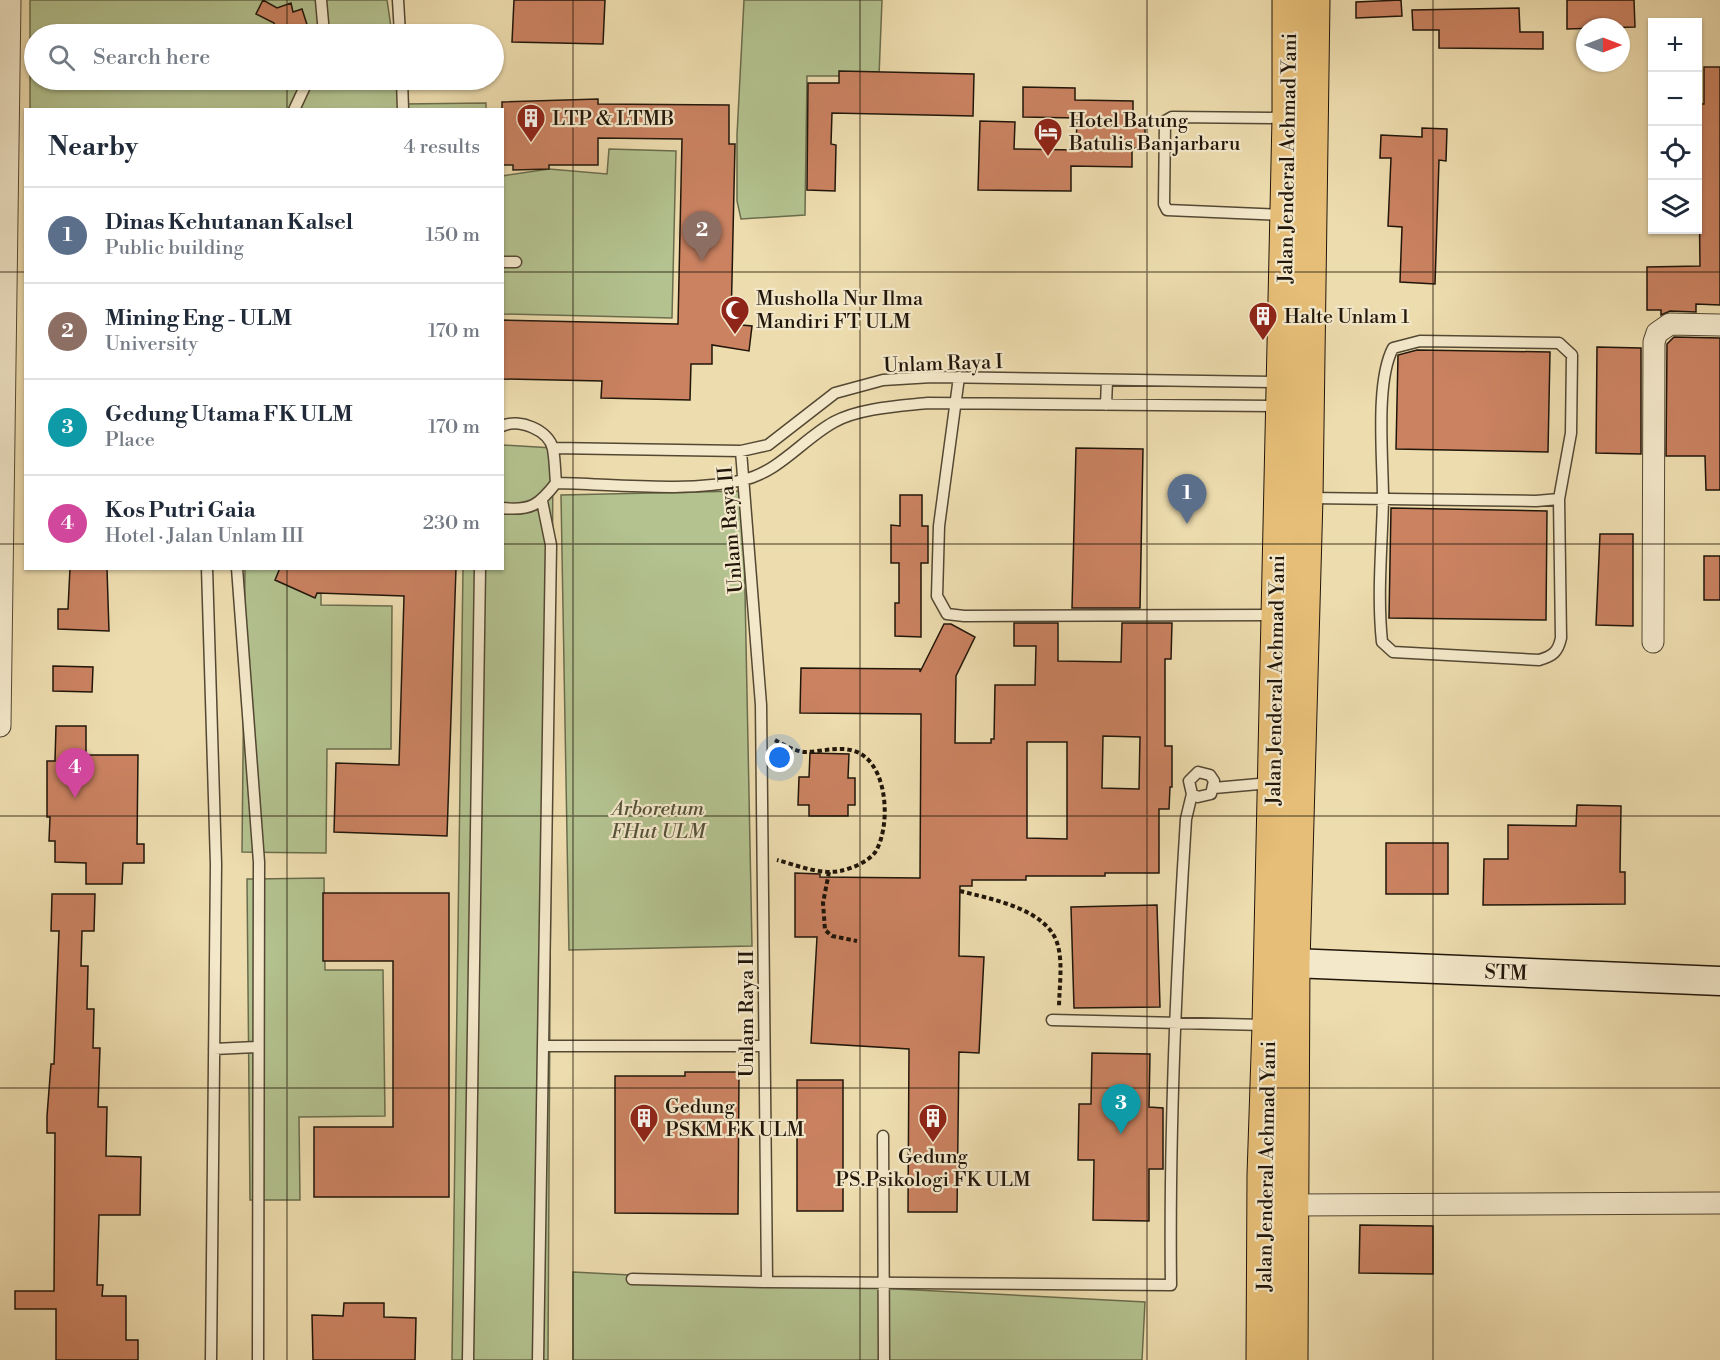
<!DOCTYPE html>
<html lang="en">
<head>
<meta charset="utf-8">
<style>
  :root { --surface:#fff; --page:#f6f6f7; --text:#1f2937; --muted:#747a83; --line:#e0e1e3; --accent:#8f2418 }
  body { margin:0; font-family:"Libre Bodoni",serif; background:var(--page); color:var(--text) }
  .controls { position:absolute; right:18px; top:18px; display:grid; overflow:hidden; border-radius:0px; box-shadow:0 2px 4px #0004 }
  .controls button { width:54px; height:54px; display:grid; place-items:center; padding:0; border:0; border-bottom:2px solid var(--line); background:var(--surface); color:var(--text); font:30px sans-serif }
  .compass { position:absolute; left:1576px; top:18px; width:54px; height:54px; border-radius:50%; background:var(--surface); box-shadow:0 2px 4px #0004; rotate:90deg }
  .you { position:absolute; left:780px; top:758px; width:21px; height:21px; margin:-15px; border:4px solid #fff; border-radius:50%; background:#1a73e8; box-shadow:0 0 0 9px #1a73e833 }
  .badge { display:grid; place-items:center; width:39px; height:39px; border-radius:50%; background:var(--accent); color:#fff; font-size:20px; font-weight:700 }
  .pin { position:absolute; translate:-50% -50px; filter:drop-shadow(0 2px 3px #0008) }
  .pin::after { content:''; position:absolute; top:32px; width:21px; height:18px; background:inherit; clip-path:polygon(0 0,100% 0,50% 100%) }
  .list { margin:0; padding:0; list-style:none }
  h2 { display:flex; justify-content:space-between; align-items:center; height:78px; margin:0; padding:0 24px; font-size:26px }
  h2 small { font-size:20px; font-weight:400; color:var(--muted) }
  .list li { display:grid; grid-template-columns:39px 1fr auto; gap:18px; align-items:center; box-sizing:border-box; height:96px; padding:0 24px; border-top:2px solid var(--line) }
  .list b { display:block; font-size:22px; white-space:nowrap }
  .list p { margin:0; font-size:20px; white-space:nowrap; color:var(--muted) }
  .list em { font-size:20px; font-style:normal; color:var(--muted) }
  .icon { flex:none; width:33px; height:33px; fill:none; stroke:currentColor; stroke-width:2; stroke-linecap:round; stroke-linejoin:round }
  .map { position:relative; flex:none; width:1720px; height:1360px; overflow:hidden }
  .search { position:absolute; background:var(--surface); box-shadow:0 2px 4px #0004; left:24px; top:24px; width:480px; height:66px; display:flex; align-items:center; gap:15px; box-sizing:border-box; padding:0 21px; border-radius:33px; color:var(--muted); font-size:22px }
  .panel { position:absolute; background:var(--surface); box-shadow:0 2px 4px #0004; left:24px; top:108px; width:480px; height:462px; border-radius:0px }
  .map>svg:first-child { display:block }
</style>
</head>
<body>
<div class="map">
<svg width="1720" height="1360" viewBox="0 0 1720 1360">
  <rect width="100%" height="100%" fill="#eddcae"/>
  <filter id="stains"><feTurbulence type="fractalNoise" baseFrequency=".00333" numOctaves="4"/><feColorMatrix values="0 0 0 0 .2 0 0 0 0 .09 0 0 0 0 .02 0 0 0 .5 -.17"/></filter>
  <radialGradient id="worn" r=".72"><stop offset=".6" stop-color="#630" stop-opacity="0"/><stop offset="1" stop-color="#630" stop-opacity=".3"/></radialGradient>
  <path fill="#b3c28f" stroke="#6a6c4c" stroke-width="1.5" d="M30,0H387L392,34H34V80H399L403,104L486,103V109L30,110Z
    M744,0H882L879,76H807L805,215L741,219L737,201V135Z
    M609,149L676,151L672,318L503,314L502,176L549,169L607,174Z
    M503,445L553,448L548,1360H452L463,569L502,568Z
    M743,491L752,946L569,950L561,495Z
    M245,569H321V605L392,606L391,749H327L326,853L242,852Z
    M324,878L325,970H383L385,1116L299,1117L300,1200H250L247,879Z
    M573,1272L1145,1302L1142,1360H573Z"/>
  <path fill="#ca8261" stroke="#21160a" stroke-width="1.5" fill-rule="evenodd" d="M263,0L277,8L291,3L293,12L302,9L310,34H279L274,23L256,14Z
    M514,0H605L603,44L512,42Z
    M1401,0L1402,16L1356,18V2Z
    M1567,0H1634L1635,27L1567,29Z
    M1519,8L1520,32H1543V49L1439,48V30H1413L1412,10Z
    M1704,67H1720V305L1696,304V312L1670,311L1661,315V310H1647V267L1700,266L1698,104H1704Z
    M839,71L974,74L973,116L832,113L831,144L836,145L835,191L807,190L808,83H839Z
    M1023,87L1075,88V100L1133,101V118L1145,119V148H1132V167L1071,166V191L978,190L980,121L1015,122L1014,149L1076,150L1077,118L1023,117Z
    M598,99V104L729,105V144H735L731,324L752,326L749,351L712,345V364H691L690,400L601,398L602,381L502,379V320L678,324L682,139L598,138V165H549V169L513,170V165H502V102Z
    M1422,128L1447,129L1446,161L1439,160L1435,284L1400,282L1402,227L1388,226L1391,158H1380L1381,135L1422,137Z
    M1674,337L1720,338V490H1706L1705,456H1666L1667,344Z
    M1597,347L1641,348V454L1596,453Z
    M1417,350L1550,352L1548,452L1396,449L1398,355Z
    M1076,448L1143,449L1140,608H1072Z
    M900,495H922V526H928V563H921V637L895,636V603H899V563H891V525L900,526Z
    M1391,508L1547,511L1546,620L1389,618Z
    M1600,534H1633V626L1596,625Z
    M1704,556H1720V600H1704Z
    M70,568L107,569L109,631L58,629V609H68Z
    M280,568H456L447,836L334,832L336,763L399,765L404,596L317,593L315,598L275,580Z
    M1014,623H1058V661L1121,662L1122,623H1172L1171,659H1165V746H1172V787H1170L1169,809H1159V873H1105V876H1026V880H972V886H960L959,956L984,957L979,1053L959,1052L957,1212H908L909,1049L811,1043L817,937H795V873L820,874V877L920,878L921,714L800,713L801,668L920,669V672L944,624H951L975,637L956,676L955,743H991V739H994L995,685H1035L1036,646H1014ZM1103,736L1140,737L1139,789L1102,788ZM1027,742H1067V839L1027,838Z
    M53,666L93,667L92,692L53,691Z
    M56,726H86V755H138L137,844H144V863H123L122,884H86V863L55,862V841H49L50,817H47V761H55Z
    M810,753L849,754L848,778H855V805H848V816H809V805H798L799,777H809Z
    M1577,805L1621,806L1620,872H1625V904L1483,905L1484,859H1508V825L1576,826Z
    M1386,843H1448V894H1386Z
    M323,893H449V1197H314V1127H393V961H323Z
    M52,894H95L94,931H82L81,966H88L87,1009H94L93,1048H100L98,1107H107L106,1156L141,1157L140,1215H99L97,1285H103L102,1296H126V1340H138V1360H56V1309H15V1291H54L55,1133H47V1116L51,1064H54L59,931H51Z
    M1157,905L1160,1007L1074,1008L1071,907Z
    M1092,1053L1150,1054L1149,1107L1163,1108V1169H1149V1221L1093,1220L1094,1160H1078L1079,1104H1091Z
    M685,1072H739L738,1214L615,1213V1076H685Z
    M797,1080H843V1211H797Z
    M1360,1225L1433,1226V1274L1359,1273Z
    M344,1303H384V1317L416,1318L415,1360H313L312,1315L343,1316Z"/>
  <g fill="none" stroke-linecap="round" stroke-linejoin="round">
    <g stroke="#544833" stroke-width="13">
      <path id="lane" d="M321,0L324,34
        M398,0L400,34
        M402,80L403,110
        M294,110L308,80
        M1283,215L1167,210L1164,204L1165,121L1172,117L1286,118
        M502,262H516
        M959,377L939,526L937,596L947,614L964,616L1273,615
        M1106,405L1107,380
        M502,426C519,418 549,430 553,449C555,460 555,472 556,483C539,505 531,511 502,508
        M553,448L741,451L768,445L835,393L883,380L932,377L1279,382
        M741,451L761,705L767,1282L1171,1285C1169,1129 1176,975 1186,819L1192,794L1189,781L1198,772L1210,775L1214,781L1211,794L1198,797L1192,794
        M556,483C613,484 688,493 743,480C779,472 803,439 834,422C859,408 900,406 928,403L1281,406
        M1310,498L1536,501L1559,499L1571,433L1572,355L1559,343L1420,341L1393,348C1375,382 1383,458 1383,499C1382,547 1377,594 1382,642L1393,652L1539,660C1553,656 1558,652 1561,638L1559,499
        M207,568L216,864L211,1360
        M237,568L259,862L258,1360
        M1214,788L1270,783
        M1052,1020L1265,1025
        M544,1046H764
        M214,1049L257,1047
        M883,1136L884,1360
        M632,1279L767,1282
        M468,1360L480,568
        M538,1360L551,545L542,501"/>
    </g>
    <g stroke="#544833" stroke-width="23">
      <path id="street" d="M1653,642L1654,342L1657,333L1670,324L1720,325
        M0,726L10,0
        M1291,1205L1720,1203"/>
    </g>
    <g stroke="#21160a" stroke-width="31">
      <path id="secondary" d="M1293,963L1720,981"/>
    </g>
    <g stroke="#21160a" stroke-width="35">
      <path id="highway" d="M1263,1360L1264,1175L1269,1025L1289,118V0
        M1291,1360L1293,963L1306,498L1313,0"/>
    </g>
    <path stroke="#21160a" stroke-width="4" stroke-dasharray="4.5 3" stroke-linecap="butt" d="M775,740C784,745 794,751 805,752C823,752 847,743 864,756C888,774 890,826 876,851C870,861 851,869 840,871C820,875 796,865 777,860
      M829,872L823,903L825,930L832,936L857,941
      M960,891C991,899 1049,909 1058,946C1063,965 1059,989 1059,1008"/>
    <use href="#lane" stroke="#f3e8ca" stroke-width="10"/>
    <use href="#street" stroke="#f3e8ca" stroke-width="21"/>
    <use href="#secondary" stroke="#f3e8ca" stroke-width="28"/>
    <use href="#highway" stroke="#e6be77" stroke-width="33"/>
  </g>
  <path fill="none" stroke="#21160a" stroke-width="1.5" stroke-opacity="0.55" d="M287,0V34M573,0V1360M860,0V1360M1147,0V1360M1433,0V1360M287,80V110M0,272H26M502,272H1720M0,544H26M502,544H1720M287,568V1360M0,816H1720M0,1088H1720"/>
  <defs>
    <g id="building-pin" transform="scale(1.5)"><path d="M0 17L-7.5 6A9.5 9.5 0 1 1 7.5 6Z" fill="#8f2418" stroke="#f3e8ca"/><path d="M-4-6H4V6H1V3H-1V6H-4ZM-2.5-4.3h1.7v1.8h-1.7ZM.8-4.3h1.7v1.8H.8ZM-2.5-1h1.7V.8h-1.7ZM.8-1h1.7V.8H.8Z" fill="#fff"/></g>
    <g id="hotel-pin" transform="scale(1.5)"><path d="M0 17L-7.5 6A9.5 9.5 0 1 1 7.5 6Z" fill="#8f2418" stroke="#f3e8ca"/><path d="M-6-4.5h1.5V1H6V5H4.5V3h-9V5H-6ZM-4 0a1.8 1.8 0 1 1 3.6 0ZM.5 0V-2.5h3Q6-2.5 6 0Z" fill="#fff"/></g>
    <g id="mosque-pin" transform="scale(1.5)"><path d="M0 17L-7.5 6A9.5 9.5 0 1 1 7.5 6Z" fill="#8f2418" stroke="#f3e8ca"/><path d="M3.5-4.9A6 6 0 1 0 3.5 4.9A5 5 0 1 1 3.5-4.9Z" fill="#fff"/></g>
  </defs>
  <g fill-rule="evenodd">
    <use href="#building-pin" x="531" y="118"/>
    <use href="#hotel-pin" x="1048" y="132"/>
    <use href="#mosque-pin" x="735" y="310"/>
    <use href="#building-pin" x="1263" y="316"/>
    <use href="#building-pin" x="644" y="1118"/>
    <use href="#building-pin" x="933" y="1118"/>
  </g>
  <g text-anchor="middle" stroke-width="4.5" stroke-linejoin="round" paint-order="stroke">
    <g font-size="20" fill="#21160a" stroke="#f3e8ca" text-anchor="start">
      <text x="552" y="125">LTP &amp; LTMB</text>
      <text x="1069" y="127">Hotel Batung<tspan x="1069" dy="23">Batulis Banjarbaru</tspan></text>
      <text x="756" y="305">Musholla Nur Ilma<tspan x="756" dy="23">Mandiri FT ULM</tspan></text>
      <text x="1284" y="323">Halte Unlam 1</text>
      <text x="665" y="1113">Gedung<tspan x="665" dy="23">PSKM FK ULM</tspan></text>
      <text x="933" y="1163" text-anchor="middle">Gedung<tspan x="933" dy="23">PS.Psikologi FK ULM</tspan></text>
    </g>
    <g font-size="20" fill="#21160a" stroke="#f3e8ca">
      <text transform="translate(1287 158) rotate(-89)" y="7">Jalan Jenderal Achmad Yani</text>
      <text transform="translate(943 363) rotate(-2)" y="7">Unlam Raya I</text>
      <text transform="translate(730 530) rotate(-95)" y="7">Unlam Raya II</text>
      <text transform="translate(1275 680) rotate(-89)" y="7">Jalan Jenderal Achmad Yani</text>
      <text transform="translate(1506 972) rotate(2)" y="7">STM</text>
      <text transform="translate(746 1014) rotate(-90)" y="7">Unlam Raya II</text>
      <text transform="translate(1266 1166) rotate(-89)" y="7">Jalan Jenderal Achmad Yani</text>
    </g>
    <g font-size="20" font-style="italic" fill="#545239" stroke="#f3e8ca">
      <text x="658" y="815">Arboretum<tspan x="658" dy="23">FHut ULM</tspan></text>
    </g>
  </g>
  <rect width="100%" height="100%" filter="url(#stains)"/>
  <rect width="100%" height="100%" fill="url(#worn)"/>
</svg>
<div class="controls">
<button>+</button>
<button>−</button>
<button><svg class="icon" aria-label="locate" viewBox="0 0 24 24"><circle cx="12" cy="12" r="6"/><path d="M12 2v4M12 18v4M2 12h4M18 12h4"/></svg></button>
<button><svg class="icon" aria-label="layers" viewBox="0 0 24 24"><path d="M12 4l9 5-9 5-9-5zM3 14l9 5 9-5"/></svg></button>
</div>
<svg class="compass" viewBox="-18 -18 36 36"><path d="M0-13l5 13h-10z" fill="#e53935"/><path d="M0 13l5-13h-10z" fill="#747a83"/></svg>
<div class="you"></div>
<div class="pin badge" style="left:1187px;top:524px;background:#5c6f8a">1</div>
<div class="pin badge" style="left:702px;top:261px;background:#8d6e63">2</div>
<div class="pin badge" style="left:1121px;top:1134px;background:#0f9aa8">3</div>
<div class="pin badge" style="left:75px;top:798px;background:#d1479c">4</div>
<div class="search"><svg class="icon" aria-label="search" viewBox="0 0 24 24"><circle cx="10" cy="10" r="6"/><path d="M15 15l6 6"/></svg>Search here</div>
<section class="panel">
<h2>Nearby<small>4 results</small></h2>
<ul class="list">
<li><span class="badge" style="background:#5c6f8a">1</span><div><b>Dinas Kehutanan Kalsel</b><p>Public building</p></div><em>150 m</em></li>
<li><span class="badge" style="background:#8d6e63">2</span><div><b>Mining Eng - ULM</b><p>University</p></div><em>170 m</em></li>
<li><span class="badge" style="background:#0f9aa8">3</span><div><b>Gedung Utama FK ULM</b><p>Place</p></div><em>170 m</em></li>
<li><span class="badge" style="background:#d1479c">4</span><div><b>Kos Putri Gaia</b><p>Hotel · Jalan Unlam III</p></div><em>230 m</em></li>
</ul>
</section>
</div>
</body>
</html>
